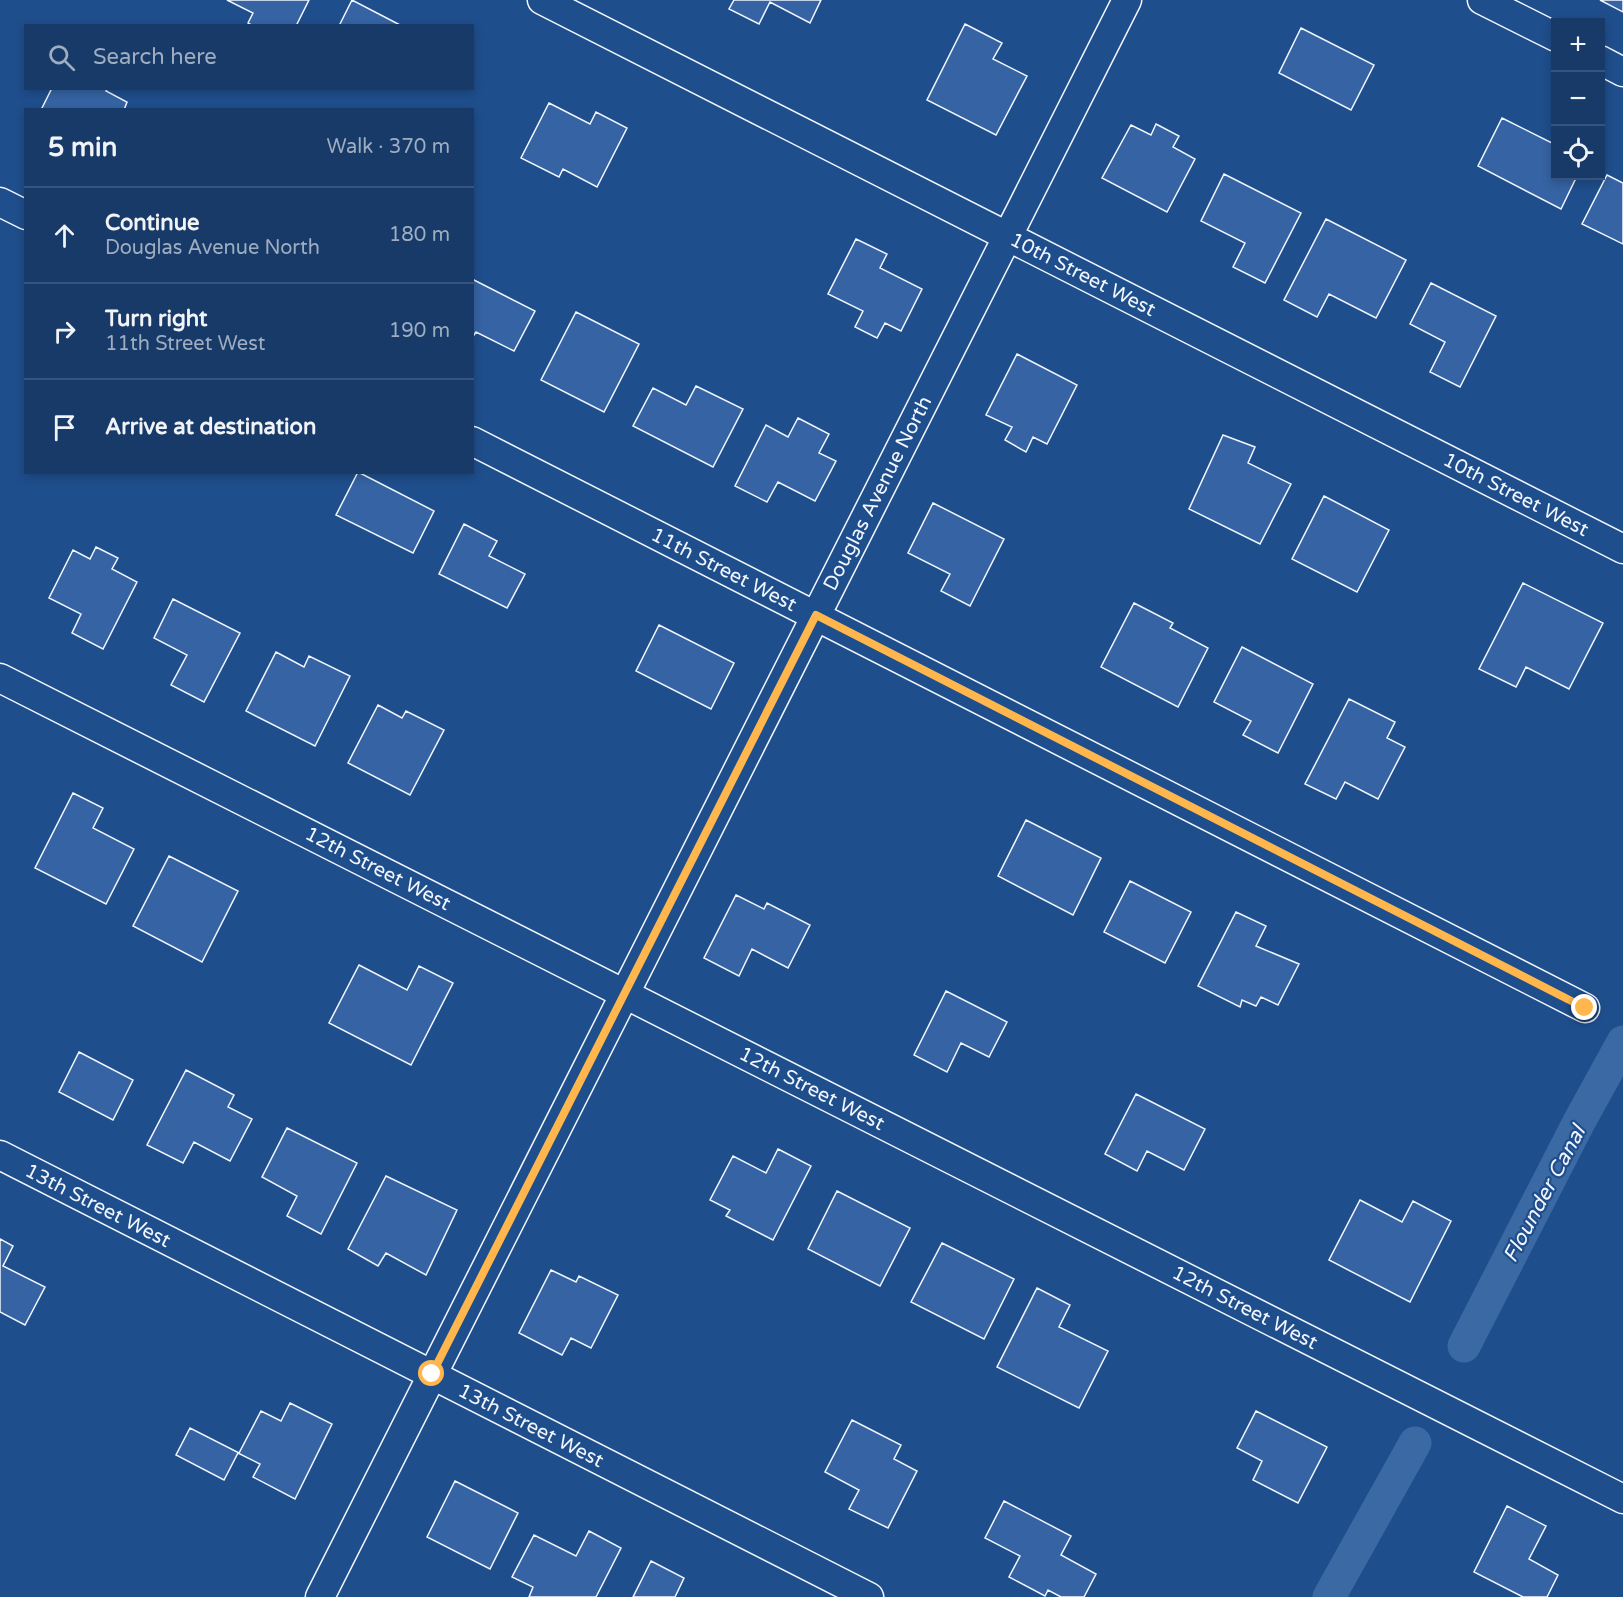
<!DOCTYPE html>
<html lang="en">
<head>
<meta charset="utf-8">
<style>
  :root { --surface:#173a69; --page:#244571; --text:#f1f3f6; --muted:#9eadc0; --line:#36547d }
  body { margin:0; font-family:"Varela Round",sans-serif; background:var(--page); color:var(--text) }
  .controls { position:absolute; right:18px; top:18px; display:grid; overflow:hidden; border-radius:0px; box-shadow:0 3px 9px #0003 }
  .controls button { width:54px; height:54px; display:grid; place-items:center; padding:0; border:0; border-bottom:2px solid var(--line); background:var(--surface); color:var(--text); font:30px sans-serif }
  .stop { position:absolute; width:18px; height:18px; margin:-14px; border:4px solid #ffb74d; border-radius:50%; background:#fff }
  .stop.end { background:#ffb74d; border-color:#fff; box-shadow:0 2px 6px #0008 }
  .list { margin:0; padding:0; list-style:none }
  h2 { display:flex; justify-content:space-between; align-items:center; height:78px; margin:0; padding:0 24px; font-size:26px }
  h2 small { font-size:20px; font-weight:400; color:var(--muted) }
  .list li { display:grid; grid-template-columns:39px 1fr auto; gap:18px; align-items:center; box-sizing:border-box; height:96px; padding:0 24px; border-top:2px solid var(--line) }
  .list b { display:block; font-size:22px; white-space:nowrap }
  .list p { margin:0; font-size:20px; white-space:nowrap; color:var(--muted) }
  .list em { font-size:20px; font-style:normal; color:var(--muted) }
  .icon { flex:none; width:33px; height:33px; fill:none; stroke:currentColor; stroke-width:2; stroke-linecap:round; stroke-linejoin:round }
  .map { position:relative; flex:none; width:1623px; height:1597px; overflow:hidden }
  .search { position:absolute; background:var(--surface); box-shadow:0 3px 9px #0003; left:24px; top:24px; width:450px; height:66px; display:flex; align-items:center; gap:15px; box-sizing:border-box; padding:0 21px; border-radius:0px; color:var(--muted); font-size:22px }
  .panel { position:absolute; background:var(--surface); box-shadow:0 3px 9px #0003; left:24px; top:108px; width:450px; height:366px; border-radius:0px }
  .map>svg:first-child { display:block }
</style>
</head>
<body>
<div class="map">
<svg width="1623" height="1597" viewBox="0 0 1623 1597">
  <rect width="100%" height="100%" fill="#1f4e8c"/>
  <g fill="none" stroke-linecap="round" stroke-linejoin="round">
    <path stroke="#3b69a3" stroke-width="33" d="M1464,1346L1579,1122L1623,1042
      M1329,1597L1415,1443"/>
  </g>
  <path fill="#3563a3" stroke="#f2f6ff" stroke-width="1.5" d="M227,0H309L296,26H253L248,23L253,13Z
    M352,0L402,26H339Z
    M734,0H821L810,23L770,2L759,24L729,9Z
    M1600,0H1623V12Z
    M965,24L1002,43L993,59L1027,76L996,135L927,100Z
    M1301,28L1374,65L1351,110L1279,73Z
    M52,88H108L106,91L127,102L124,110H41Z
    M549,103L590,124L596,112L627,128L597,187L563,169L559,177L521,158Z
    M1502,118L1556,145V176H1577L1561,209L1478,166Z
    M1156,124L1179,136L1173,147L1195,159L1167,212L1102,178L1131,125L1151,135Z
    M1224,174L1301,213L1265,283L1233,267L1245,243L1201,221Z
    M1607,175L1623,183V244L1582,224Z
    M1326,219L1406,260L1376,318L1329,294L1317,317L1284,300Z
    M856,239L887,254L880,268L922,289L901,331L885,323L877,338L855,327L863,311L828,294Z
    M472,279L535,311L514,351L476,332L472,338Z
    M1431,283L1496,316L1460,387L1430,372L1445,342L1410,324Z
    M576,312L639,344L604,412L541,380Z
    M1017,354L1077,385L1047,444L1033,437L1026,452L1005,440L1012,427L986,415Z
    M696,386L743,409L713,467L633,426L653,388L686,405Z
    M798,418L829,434L819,453L836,461L815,501L778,482L767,502L735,486L766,425L788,437Z
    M1223,435L1255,447L1248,463L1291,484L1260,544L1189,509Z
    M358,472L434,511L413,553L336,515Z
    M1324,496L1389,530L1357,592L1292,559Z
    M933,503L1004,539L970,606L941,591L950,574L908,553Z
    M464,524L497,541L489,556L525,574L507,608L439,574Z
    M96,547L118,558L112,569L137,582L103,649L72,633L81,614L49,598L73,550L90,559Z
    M1523,583L1603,623L1569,689L1526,667L1516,687L1479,669Z
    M173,599L240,633L204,702L171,685L187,655L154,638Z
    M1134,603L1173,623L1170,628L1208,648L1178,707L1101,667Z
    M659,625L734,663L711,709L636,671Z
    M1242,647L1313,684L1278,753L1243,735L1251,721L1214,702Z
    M276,652L304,667L309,656L350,676L315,746L246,711Z
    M1349,699L1395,722L1387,738L1405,747L1378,799L1345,782L1336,799L1305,784Z
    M378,705L402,718L406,711L444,730L410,795L348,763Z
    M73,793L103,808L93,828L134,849L106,904L35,868Z
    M1026,820L1101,858L1073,915L998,876Z
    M169,856L238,891L202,962L133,926Z
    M1130,881L1191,912L1165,963L1104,932Z
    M736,895L764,909L767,903L810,925L788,968L752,949L739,976L704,958Z
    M1236,912L1266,926L1256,946L1299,964L1278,1005L1261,997L1256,1006L1242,1000L1240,1007L1198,986Z
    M359,965L407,990L419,966L453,983L411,1065L329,1023Z
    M946,991L1007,1022L989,1057L961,1043L947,1072L914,1055Z
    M79,1052L133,1080L113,1120L59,1092Z
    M186,1070L234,1095L228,1107L252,1119L230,1161L194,1142L183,1163L147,1145Z
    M1136,1094L1205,1129L1184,1170L1147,1151L1137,1171L1105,1154Z
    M287,1128L357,1163L321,1234L287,1216L297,1196L262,1177Z
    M778,1149L811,1166L773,1240L726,1216L730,1210L710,1200L733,1156L766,1173Z
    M386,1176L457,1210L426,1275L386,1253L378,1266L348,1249Z
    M837,1191L910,1228L880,1286L808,1249Z
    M1360,1200L1402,1222L1413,1201L1451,1221L1410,1302L1329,1260Z
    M0,1239L13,1246L3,1266L45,1287L25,1325L0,1312Z
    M942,1243L1014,1279L984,1339L911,1302Z
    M551,1270L576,1282L579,1276L618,1295L591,1348L571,1338L562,1355L519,1333Z
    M1037,1288L1070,1305L1059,1327L1108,1351L1079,1408L997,1367Z
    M290,1403L332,1424L295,1499L253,1477L260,1464L238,1453L224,1480L176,1455L190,1428L239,1453L261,1411L281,1421Z
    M1256,1411L1327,1447L1298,1503L1253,1480L1262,1461L1237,1448Z
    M852,1420L901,1445L894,1459L917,1471L888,1528L849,1509L859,1490L825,1472Z
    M455,1481L518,1513L490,1569L427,1537Z
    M1004,1501L1071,1536L1061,1555L1096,1574L1084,1597H1061L1048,1590L1045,1596L1009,1577L1020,1556L985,1538Z
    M1507,1506L1546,1526L1529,1559L1558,1575L1547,1597H1523L1474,1572Z
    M589,1531L621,1548L596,1597H529L533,1587L512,1577L534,1535L576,1556Z
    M651,1561L684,1578L675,1597H633Z"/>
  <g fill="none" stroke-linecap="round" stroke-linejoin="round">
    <g stroke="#f2f6ff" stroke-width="31">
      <path id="minor" d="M542,0L1623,549
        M1482,0L1556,37
        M1600,60L1623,72
        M0,202L26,215
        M472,441L1585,1008
        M0,678L1623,1499
        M0,1155L869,1597
        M320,1597L1127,0"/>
    </g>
    <use href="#minor" stroke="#1f4e8c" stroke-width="28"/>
  </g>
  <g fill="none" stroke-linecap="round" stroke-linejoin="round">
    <path stroke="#ffb74d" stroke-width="8" d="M432,1374L816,615L1585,1008"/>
  </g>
  <g text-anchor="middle" stroke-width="4.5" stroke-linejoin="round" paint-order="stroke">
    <g font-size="20" fill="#f2f6ff" stroke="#1f4e8c">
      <text transform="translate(1083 274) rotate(27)" y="7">10th Street West</text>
      <text transform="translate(877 493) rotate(-63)" y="7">Douglas Avenue North</text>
      <text transform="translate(1516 494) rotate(27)" y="7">10th Street West</text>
      <text transform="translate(724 569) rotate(27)" y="7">11th Street West</text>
      <text transform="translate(378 868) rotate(27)" y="7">12th Street West</text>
      <text transform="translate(812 1088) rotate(27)" y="7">12th Street West</text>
      <text transform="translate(98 1205) rotate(27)" y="7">13th Street West</text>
      <text transform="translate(1245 1307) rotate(27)" y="7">12th Street West</text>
      <text transform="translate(531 1425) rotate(27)" y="7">13th Street West</text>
    </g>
    <g font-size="21" font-style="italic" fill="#f2f6ff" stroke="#1f4e8c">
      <text transform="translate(1544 1194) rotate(-62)" y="7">Flounder Canal</text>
    </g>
  </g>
</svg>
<div class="controls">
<button>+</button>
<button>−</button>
<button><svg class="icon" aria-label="locate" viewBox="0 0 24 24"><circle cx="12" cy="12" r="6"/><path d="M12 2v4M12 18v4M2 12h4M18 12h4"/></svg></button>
</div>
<div class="stop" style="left:432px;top:1374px"></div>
<div class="stop end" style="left:1585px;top:1008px"></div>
<div class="search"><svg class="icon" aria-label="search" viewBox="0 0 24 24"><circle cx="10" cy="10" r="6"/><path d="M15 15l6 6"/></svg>Search here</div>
<section class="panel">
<h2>5 min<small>Walk · 370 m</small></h2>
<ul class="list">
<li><svg class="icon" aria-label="ahead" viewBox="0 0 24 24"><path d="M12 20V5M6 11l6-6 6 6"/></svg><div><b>Continue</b><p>Douglas Avenue North</p></div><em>180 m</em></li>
<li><svg class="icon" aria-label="right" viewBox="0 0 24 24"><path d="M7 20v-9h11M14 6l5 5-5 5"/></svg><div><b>Turn right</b><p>11th Street West</p></div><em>190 m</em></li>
<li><svg class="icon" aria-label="arrive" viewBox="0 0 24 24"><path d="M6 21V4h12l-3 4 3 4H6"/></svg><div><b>Arrive at destination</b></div></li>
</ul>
</section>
</div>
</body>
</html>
